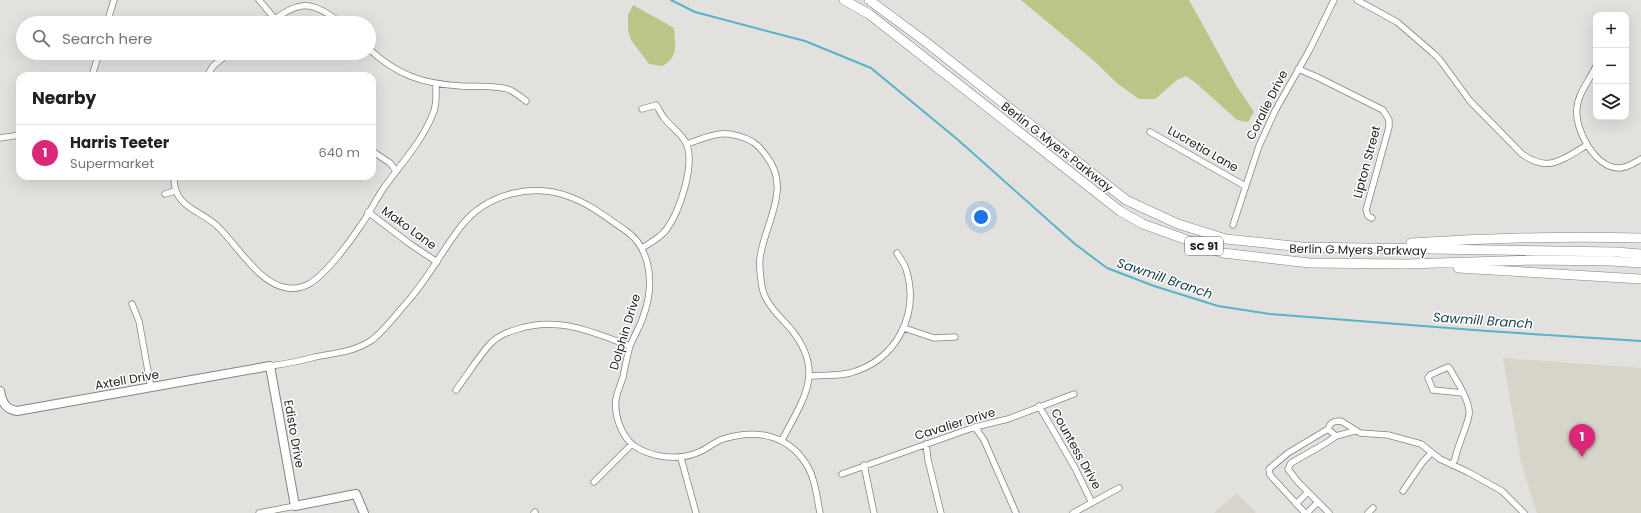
<!DOCTYPE html>
<html lang="en">
<head>
<meta charset="utf-8">
<style>
  :root { --surface:#fff; --page:#f2f2f2; --text:#202124; --muted:#757577; --line:#e0e0e0; --accent:#db2777 }
  body { margin:0; font-family:Poppins,sans-serif; background:var(--page); color:var(--text) }
  .controls { position:absolute; right:12px; top:12px; display:grid; overflow:hidden; border-radius:8px; box-shadow:0 4px 16px #0002 }
  .controls button { width:36px; height:36px; display:grid; place-items:center; padding:0; border:0; border-bottom:1px solid var(--line); background:var(--surface); color:var(--text); font:20px sans-serif }
  .you { position:absolute; left:981px; top:217px; width:14px; height:14px; margin:-10px; border:3px solid #fff; border-radius:50%; background:#1a73e8; box-shadow:0 0 0 6px #1a73e833 }
  .badge { display:grid; place-items:center; width:26px; height:26px; border-radius:50%; background:var(--accent); color:#fff; font-size:13px; font-weight:700 }
  .pin { position:absolute; translate:-50% -33px; filter:drop-shadow(0 1px 2px #0008) }
  .pin::after { content:''; position:absolute; top:21px; width:14px; height:12px; background:inherit; clip-path:polygon(0 0,100% 0,50% 100%) }
  .list { margin:0; padding:0; list-style:none }
  h2 { display:flex; justify-content:space-between; align-items:center; height:52px; margin:0; padding:0 16px; font-size:17px }
  h2 small { font-size:13px; font-weight:400; color:var(--muted) }
  .list li { display:grid; grid-template-columns:26px 1fr auto; gap:12px; align-items:center; box-sizing:border-box; height:56px; padding:0 16px; border-top:1px solid var(--line) }
  .list b { display:block; font-size:15px; white-space:nowrap }
  .list p { margin:0; font-size:13px; white-space:nowrap; color:var(--muted) }
  .list em { font-size:13px; font-style:normal; color:var(--muted) }
  .icon { flex:none; width:22px; height:22px; fill:none; stroke:currentColor; stroke-width:2; stroke-linecap:round; stroke-linejoin:round }
  .map { position:relative; flex:none; width:1641px; height:513px; overflow:hidden }
  .search { position:absolute; background:var(--surface); box-shadow:0 4px 16px #0002; left:16px; top:16px; width:360px; height:44px; display:flex; align-items:center; gap:10px; box-sizing:border-box; padding:0 14px; border-radius:22px; color:var(--muted); font-size:15px }
  .panel { position:absolute; background:var(--surface); box-shadow:0 4px 16px #0002; left:16px; top:72px; width:360px; height:108px; border-radius:12px }
  .map>svg:first-child { display:block }
</style>
</head>
<body>
<div class="map">
<svg width="1641" height="513" viewBox="0 0 1641 513">
  <rect width="100%" height="100%" fill="#e2e1de"/>
  <path fill="#d7d4ca" d="M1503,358L1641,368V513H1537L1521,462Z
    M1237,493L1256,513H1214Z"/>
  <path fill="#bac687" d="M1021,0H1189L1236,85L1254,112L1248,122L1237,120L1196,83L1186,76L1177,80L1155,99H1139L1118,84L1093,60Z
    M633,5L674,28C675,45 679,57 662,66L649,64L631,40L628,30V15Z"/>
  <g fill="none" stroke-linecap="round" stroke-linejoin="round">
    <path stroke="#57b3c8" stroke-width="2" d="M671,0L695,12L805,41L871,68L957,139L1075,244L1107,268L1154,286L1218,306L1270,314L1487,331L1641,341"/>
    <g stroke="#858481" stroke-width="7">
      <path id="street" d="M259,0L275,19
        M1357,0L1397,22L1433,53L1440,60L1470,101L1522,154C1548,173 1562,160 1587,145
        M107,23L114,0
        M269,23C301,0 310,0 341,23
        M369,49C397,75 423,84 461,86C475,87 498,85 510,90C516,93 521,97 526,101
        M1596,66C1590,80 1578,93 1577,108C1574,129 1595,168 1619,168C1627,168 1634,163 1641,159
        M1298,69L1317,77L1383,110L1389,120V127L1366,210L1368,216L1372,218
        M92,76L99,53
        M207,76L213,66L229,53
        M642,109L656,105C659,109 661,114 664,118C671,127 681,133 686,143C696,164 679,213 666,230C660,238 650,243 642,248
        M1150,132L1245,186
        M0,138L20,135
        M687,144C713,134 727,128 753,142C759,146 763,151 767,157C792,189 764,225 760,258C759,266 761,284 763,291C767,305 780,317 790,328C826,371 804,398 782,440
        M372,151L390,163L396,171
        M174,176C173,207 198,209 216,225C237,244 259,285 288,288C295,289 303,287 309,284C326,274 350,242 361,225C369,214 375,201 383,189C399,166 421,143 432,116C437,106 436,95 436,84
        M165,194L175,191
        M368,212L410,244L437,262
        M1233,225L1259,146L1275,111L1310,49L1334,0
        M132,304L139,321L151,388
        M904,328L934,338L955,337
        M270,366C285,364 301,361 315,357C336,353 354,352 372,340C386,329 397,313 409,300C429,277 443,249 462,225C487,194 533,182 570,197C590,204 607,218 625,230C653,249 654,288 643,317C640,327 634,336 630,346C627,356 625,367 623,377C621,384 617,392 616,399C614,415 621,435 633,445C651,458 679,461 699,452C707,449 714,442 723,439C757,428 791,435 809,469C816,482 817,499 820,513
        M810,376C823,375 838,376 850,373C897,360 920,314 906,269C904,263 900,258 897,253
        M456,390C468,374 478,357 491,343C499,335 508,332 518,329C559,316 592,332 630,346
        M1039,406L1075,468L1092,503
        M975,427L984,440L1016,513
        M1355,431L1336,436L1328,429C1330,423 1333,421 1341,421L1360,433L1388,435L1421,444L1440,459L1468,472L1502,491L1524,513
        M926,444L928,460L941,513
        M681,458L696,513
        M864,465L874,513
        M1452,465L1455,459C1458,444 1466,430 1469,415C1471,402 1456,380 1450,369L1448,367L1430,375L1428,378L1433,390L1463,393
        M842,474L975,427L1008,419L1074,394
        M594,482L632,444
        M1403,491L1422,463L1431,453
        M1296,504L1308,492
        M259,513L295,506
        M534,513L535,512
        M1073,513L1119,488
        M1305,513L1270,475L1269,469L1288,453L1328,429
        M1307,513L1318,502
        M1329,513L1298,482L1288,469L1291,463L1326,443L1336,436
        M1368,513L1373,508"/>
    </g>
    <g stroke="#858481" stroke-width="10">
      <path id="secondary" d="M0,391C2,402 5,409 17,411L270,366L295,506L356,494L364,513"/>
    </g>
    <g stroke="#858481" stroke-width="10">
      <path id="primary" d="M844,0L869,14L1120,211L1143,224L1223,253L1309,263L1407,264L1533,260L1611,261L1641,263
        M869,0L926,42L1126,200L1178,224L1226,239L1302,247L1616,252L1641,254
        M1411,243C1487,238 1564,236 1641,238
        M1458,268L1641,279"/>
    </g>
    <use href="#street" stroke="#fff" stroke-width="5.5"/>
    <use href="#secondary" stroke="#fff" stroke-width="8"/>
    <use href="#primary" stroke="#fff" stroke-width="9"/>
  </g>
  <g text-anchor="middle" stroke-width="3" stroke-linejoin="round" paint-order="stroke">
    <rect fill="#fff" stroke="#646464" stroke-width="1" x="1185" y="237" width="38" height="18" rx="3"/>
    <g font-size="11" font-weight="bold" fill="#222221">
      <text x="1204" y="250">SC 91</text>
    </g>
    <g font-size="12" fill="#222221" stroke="#fff">
      <text transform="translate(1267 105) rotate(-63)" y="4">Coralie Drive</text>
      <text transform="translate(1057 147) rotate(38)" y="4">Berlin G Myers Parkway</text>
      <text transform="translate(1203 149) rotate(30)" y="4">Lucretia Lane</text>
      <text transform="translate(1367 162) rotate(-75)" y="4">Lipton Street</text>
      <text transform="translate(409 228) rotate(36)" y="4">Mako Lane</text>
      <text transform="translate(1358 250) rotate(1)" y="4">Berlin G Myers Parkway</text>
      <text transform="translate(625 332) rotate(-73)" y="4">Dolphin Drive</text>
      <text transform="translate(127 380) rotate(-10)" y="4">Axtell Drive</text>
      <text transform="translate(955 424) rotate(-17)" y="4">Cavalier Drive</text>
      <text transform="translate(294 434) rotate(80)" y="4">Edisto Drive</text>
      <text transform="translate(1076 449) rotate(61)" y="4">Countess Drive</text>
    </g>
    <g font-size="13" font-style="italic" fill="#19434d" stroke="#fff">
      <text transform="translate(1165 278) rotate(19)" y="5">Sawmill Branch</text>
      <text transform="translate(1483 320) rotate(4)" y="5">Sawmill Branch</text>
    </g>
  </g>
</svg>
<div class="controls">
<button>+</button>
<button>−</button>
<button><svg class="icon" aria-label="layers" viewBox="0 0 24 24"><path d="M12 4l9 5-9 5-9-5zM3 14l9 5 9-5"/></svg></button>
</div>
<div class="you"></div>
<div class="pin badge" style="left:1582px;top:457px">1</div>
<div class="search"><svg class="icon" aria-label="search" viewBox="0 0 24 24"><circle cx="10" cy="10" r="6"/><path d="M15 15l6 6"/></svg>Search here</div>
<section class="panel">
<h2>Nearby<small></small></h2>
<ul class="list">
<li><span class="badge">1</span><div><b>Harris Teeter</b><p>Supermarket</p></div><em>640 m</em></li>
</ul>
</section>
</div>
</body>
</html>
